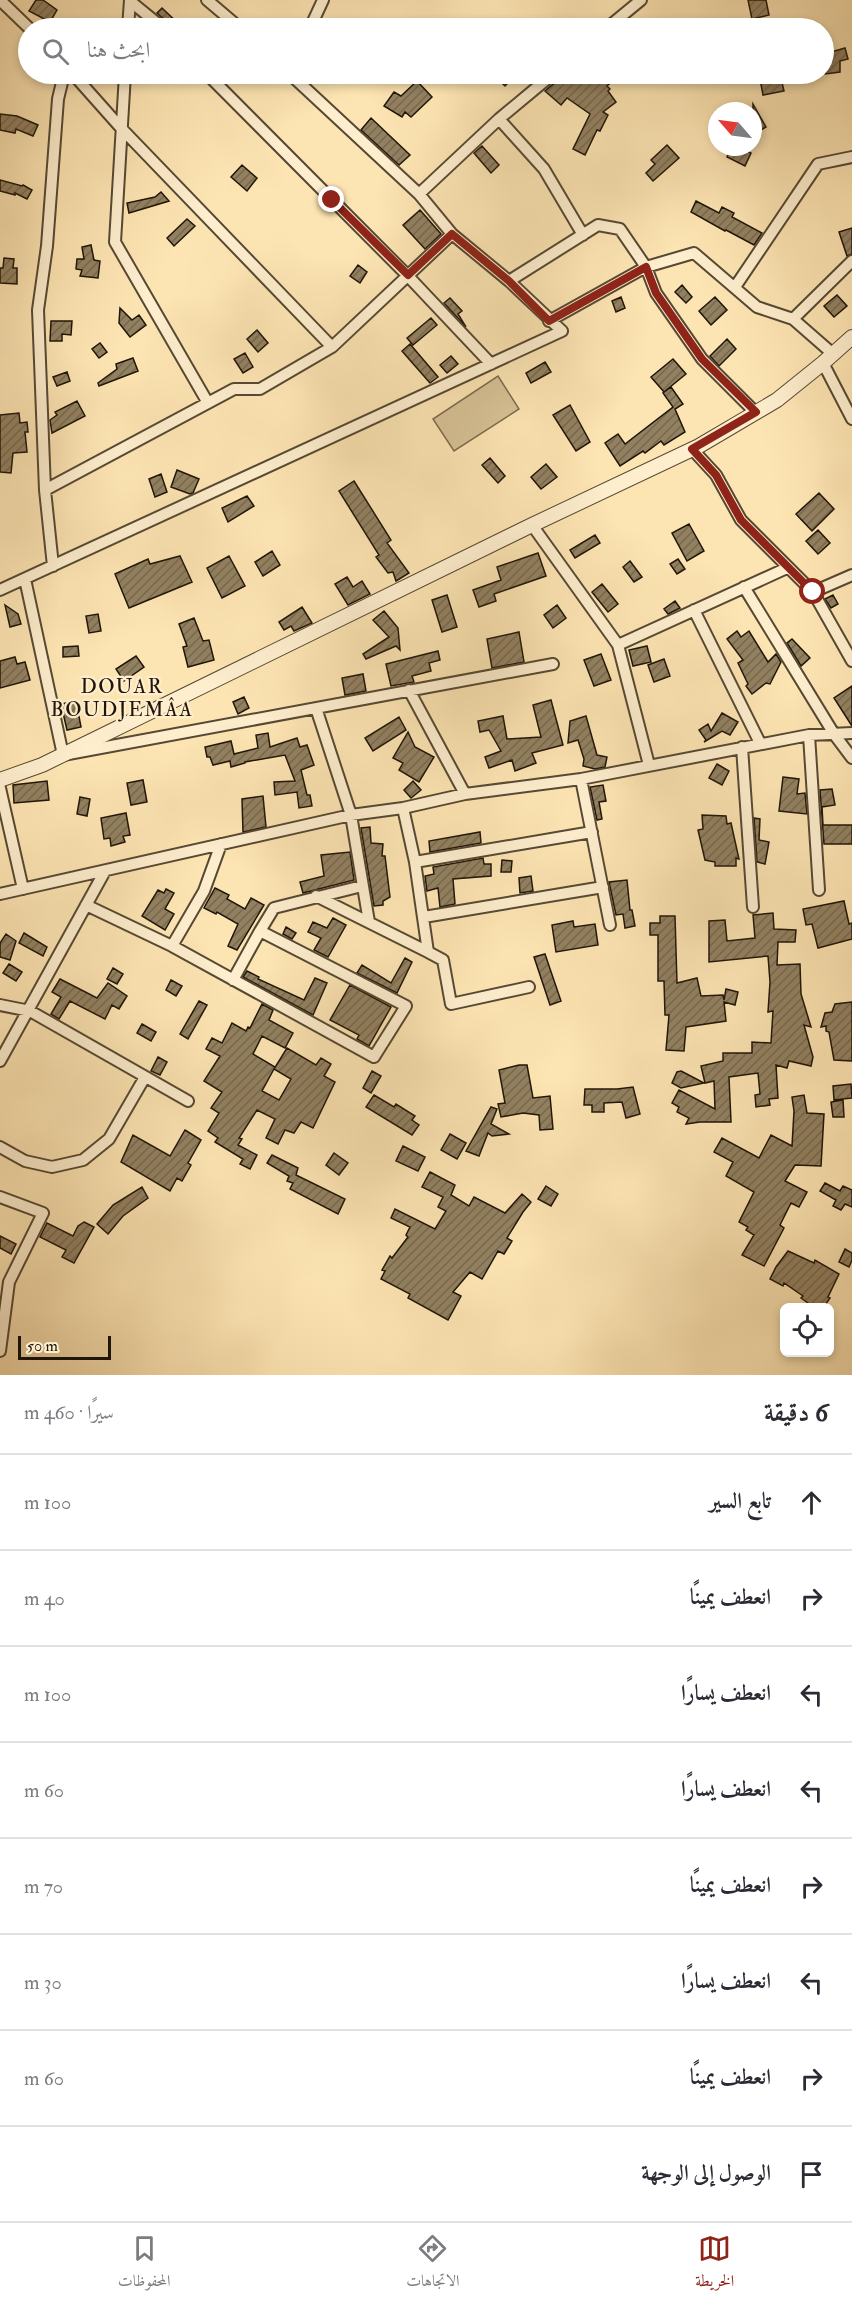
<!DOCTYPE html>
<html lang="ar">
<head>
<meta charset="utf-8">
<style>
  :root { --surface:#fff; --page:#f7f7f7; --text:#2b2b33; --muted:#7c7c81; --line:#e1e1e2; --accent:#8f2418 }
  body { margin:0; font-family:"IM FELL Double Pica",Amiri,serif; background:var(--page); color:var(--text); direction:rtl }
  .controls { position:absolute; right:18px; bottom:18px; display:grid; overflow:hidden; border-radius:9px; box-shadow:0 3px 9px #0003 }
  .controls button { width:54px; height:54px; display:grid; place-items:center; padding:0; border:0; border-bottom:2px solid var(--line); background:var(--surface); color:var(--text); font:30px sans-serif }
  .compass { position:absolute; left:708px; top:102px; width:54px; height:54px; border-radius:50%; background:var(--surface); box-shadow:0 3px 9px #0003; rotate:298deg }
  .scale { position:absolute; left:18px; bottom:15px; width:93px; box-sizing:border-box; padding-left:6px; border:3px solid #1f1508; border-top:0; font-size:16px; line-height:21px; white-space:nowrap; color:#1f1508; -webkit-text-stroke:4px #feeece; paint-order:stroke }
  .stop { position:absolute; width:18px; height:18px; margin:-14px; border:4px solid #8f2418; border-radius:50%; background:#fff }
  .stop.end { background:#8f2418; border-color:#fff; box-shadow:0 2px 6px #0008 }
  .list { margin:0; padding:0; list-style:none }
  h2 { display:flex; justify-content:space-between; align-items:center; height:78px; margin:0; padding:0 24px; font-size:26px }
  h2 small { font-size:20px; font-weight:400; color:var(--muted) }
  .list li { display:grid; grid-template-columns:39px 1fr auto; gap:18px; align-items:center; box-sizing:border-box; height:96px; padding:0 24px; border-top:2px solid var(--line) }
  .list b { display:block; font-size:22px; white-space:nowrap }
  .list em { font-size:20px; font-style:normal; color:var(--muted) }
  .icon { flex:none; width:33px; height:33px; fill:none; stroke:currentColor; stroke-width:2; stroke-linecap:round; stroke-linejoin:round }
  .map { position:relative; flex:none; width:852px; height:1375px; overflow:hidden; direction:ltr }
  .search { position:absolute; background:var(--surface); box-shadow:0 3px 9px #0003; left:18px; right:18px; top:18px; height:66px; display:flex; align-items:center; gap:15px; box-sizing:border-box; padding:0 21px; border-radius:33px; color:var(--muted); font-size:22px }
  .sheet { height:846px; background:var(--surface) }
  nav { display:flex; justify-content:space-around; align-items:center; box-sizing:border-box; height:84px; border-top:2px solid var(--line); background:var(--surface); font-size:16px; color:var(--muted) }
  nav a { display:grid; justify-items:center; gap:3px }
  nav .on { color:var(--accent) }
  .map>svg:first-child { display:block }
</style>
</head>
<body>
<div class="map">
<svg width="852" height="1375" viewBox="0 0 852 1375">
  <defs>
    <pattern id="building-hatch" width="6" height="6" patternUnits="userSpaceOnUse" patternTransform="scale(1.5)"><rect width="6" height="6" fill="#928161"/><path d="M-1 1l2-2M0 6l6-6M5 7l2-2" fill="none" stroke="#77684e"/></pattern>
  </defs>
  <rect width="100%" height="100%" fill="#fde5b3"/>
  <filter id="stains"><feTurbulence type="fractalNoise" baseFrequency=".00333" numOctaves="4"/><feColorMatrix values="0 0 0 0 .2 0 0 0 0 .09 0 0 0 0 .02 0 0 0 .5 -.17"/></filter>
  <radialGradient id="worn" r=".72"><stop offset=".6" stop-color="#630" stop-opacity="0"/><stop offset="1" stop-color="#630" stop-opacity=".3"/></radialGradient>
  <path fill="#d7c296" stroke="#7b6c4f" stroke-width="1.5" d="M498,376L519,409L454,451L433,419Z"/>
  <path fill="url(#building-hatch)" stroke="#1f1508" stroke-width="1.5" d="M36,0H43L57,10L50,22L29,11Z
    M748,0H766L769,15L752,19Z
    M162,8L183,28H170L168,23L157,13Z
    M845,48L848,59L840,61V72L825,74L824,58L832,57L831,52Z
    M502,74H516L505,86L497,78Z
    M565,74H579L584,78L589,74H620L607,86L610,89L608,91L616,102L603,112L608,115L600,131L597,130L585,155L573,149L590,114L567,98L561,105L545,91Z
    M780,74L784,91L763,95L760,79Z
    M417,81L432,97L411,117L405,112L402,117L384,106L394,92L401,96Z
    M753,104L766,127L756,133L753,127Z
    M0,114L17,116L38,125L33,136L16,129L15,133L0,130Z
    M371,118L410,155L399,165L361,130Z
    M667,145L679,158L653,181L646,173L655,164L651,160Z
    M482,146L499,165L491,173L474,153Z
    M732,147H739L751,153L745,166L727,157Z
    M242,165L257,178L247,191L231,177Z
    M0,180L22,186L23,185L32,190L27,199L15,193V195L0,191Z
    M161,192L169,201L129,213L127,203L155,197Z
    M696,201L719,213L722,207L734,213L732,217L762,233L754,245L726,230L725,231L691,212Z
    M420,210L441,234L425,249L403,225Z
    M187,219L195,226L174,246L167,238Z
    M852,228V254L847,256L839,232Z
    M91,245L94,260L100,261L98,278L80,276L82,270L76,269L77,259H84L82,247Z
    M4,258L14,259L13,268H17V284L0,283V268H3Z
    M358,265L367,272L360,283L350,276Z
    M682,285L692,297L686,303L675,292Z
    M837,295L847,306L834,317L824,306Z
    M621,297L625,308L616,312L612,301Z
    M715,297L727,310L711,325L699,311Z
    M450,298L462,311L458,314L466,327L444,303Z
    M120,308L132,320L139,315L146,325L130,337L119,323Z
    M431,318L437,325L413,345L407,338Z
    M51,321H72L71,335L62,334V341H50Z
    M257,330L268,343L258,352L247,339Z
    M727,339L736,349L719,366L710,356Z
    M100,343L107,352L99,358L92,349Z
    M410,344L438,377L430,383L402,351Z
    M245,353L253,367L243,373L234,359Z
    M451,356L458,364L447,373L440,365Z
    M133,358L138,371L99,386L98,383L117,369L116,364Z
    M673,359L686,374L664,392L651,377Z
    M545,362L551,372L531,383L526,373Z
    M67,372L70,381L57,386L53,377Z
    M671,387L683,404L675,409L685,432L664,445L661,441L645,453L643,451L620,466L605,443L618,434L625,444L673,407L663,393Z
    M77,401L85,416L52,433L50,420L57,415L55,412Z
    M570,405L590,442L576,451L553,415Z
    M19,413L20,423L27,422L28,432H25L27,452L13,453L11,473L0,472V415Z
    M490,458L505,476L498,483L482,465Z
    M546,464L557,477L541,489L531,477Z
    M177,470L199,479L193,493L190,494L171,487Z
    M161,474L167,492L155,497L149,479Z
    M354,481L391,540L387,543L409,573L396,581L393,572L388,573L376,557L379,555L339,491Z
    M819,493L834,509L812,531L796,514Z
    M247,496L254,506L228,522L222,508Z
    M689,524L704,551L687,561L672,533Z
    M818,530L830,543L818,554L806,541Z
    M595,535L600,543L575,558L570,550Z
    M272,551L280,565L263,576L255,562Z
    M538,553L546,576L494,594L496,601L479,607L473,590L501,580L497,567Z
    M180,556L192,582L129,608L115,574L148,559L150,564Z
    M229,556L245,586L222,598L207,568Z
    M678,559L685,569L677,574L670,564Z
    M630,561L642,577L634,582L623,567Z
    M347,577L353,587L362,581L370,594L348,605L335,584Z
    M602,584L618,604L608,612L592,592Z
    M447,595L457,627L442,632L432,600Z
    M833,595L838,604L831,608L825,599Z
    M675,601L680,608L668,614L664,609Z
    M5,605L18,614L21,624L10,627Z
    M557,605L566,618L553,628L544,615Z
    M302,607L312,623L294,631L291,626L284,630L279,622Z
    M384,611L398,628L400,650L396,646L366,659L363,654L389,637L373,620Z
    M98,614L101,631L89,633L86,616Z
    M194,618L203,641L209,640L214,660L188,667L183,647L187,646L179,624Z
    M737,631L741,637L749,631L768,662L776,654L781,662L770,684L766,683L752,694L746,686L748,684L738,663L743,660L727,639Z
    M519,632L524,662L492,668L487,639Z
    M792,639L810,658L801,666L787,643Z
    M78,646L79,656L63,657V647Z
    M647,646L651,662L633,666L629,650Z
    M438,651L440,660L429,663L431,671L412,676L414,682L391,686L386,664Z
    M601,654L611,680L594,686L584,660Z
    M136,656L144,667L124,681L116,669Z
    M15,657L17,664L25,662L30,680L0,688V661Z
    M664,659L670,676L654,682L648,665Z
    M363,674L366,691L345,695L342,678Z
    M852,686V726L834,698Z
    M244,697L249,708L238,714L233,702Z
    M551,700L563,745L532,753L536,763L515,771L512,760L489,768L485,757L501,751L489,730L480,732L478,721L503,716L507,739L541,737L533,705Z
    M76,701L81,727L67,730L61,704Z
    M722,713L738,722L730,735L722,731L704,742L706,740L699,730L708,724L711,731Z
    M586,716L597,755L607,757L605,767L595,769L583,766L584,759L578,740L568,743L570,721Z
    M399,717L406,730L373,751L365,738Z
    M408,732L415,747L434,757L419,782L399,770L403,763L393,758Z
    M268,733L270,747L297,738L300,747L307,745L314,765L301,770L307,795H310L312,806L299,808L297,792L275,795L274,782L295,781L285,755L245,762V763L231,767L230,761L213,765L210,757H207L205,747L231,741L234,754L258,748L256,735Z
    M717,764L729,771L722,785L709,778Z
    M783,777L799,779L797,794L805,793L807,814L779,811Z
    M143,780L147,802L131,805L127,783Z
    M47,781L49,800L14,803L13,785Z
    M413,781L421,790L411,798L404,790Z
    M603,785L606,801L599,802L602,819L597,820L590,787Z
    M832,789L835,805L822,807L823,825H852V844H824L820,790Z
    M263,796L266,827L243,832L242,799Z
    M80,797L90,799L87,816L77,814Z
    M126,813L130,835L123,836L125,842L111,846L110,838L104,839L101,818Z
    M702,815L726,816L727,824L731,823L739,859L736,858V866H715V862L705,860L698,830L703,829Z
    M754,818L760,819L759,840L769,842L765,864L757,862Z
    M370,827L371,843L383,844L382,856H385L390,897L383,901V905L374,906L361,828Z
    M480,832L481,843L430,852L429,841Z
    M350,852L354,880L303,893L300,882L324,876L321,855Z
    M483,858L484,864H491V876L453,879L455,904L440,907L438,888L427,891L425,876L434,874L433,867Z
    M502,860L512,861L511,872H501Z
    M531,876L533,891L520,893L519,878Z
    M627,880L630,910H632L635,926L625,928L623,914L616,915L609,882Z
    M215,888L229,895L227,899L245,909L251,898L264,905L237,950L228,946L238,924L217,912L216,914L204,908Z
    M166,889L174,893L165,909L174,914L165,930L142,916L158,890L164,893Z
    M844,901L849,924L852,923V939L818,948L812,924L806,925L803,909Z
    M773,913L774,929L796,930L795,942H778L777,965L800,964L801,994L811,1027L804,1025L813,1057L811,1066L789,1061L787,1068L776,1065L778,1098L769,1099L770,1105L756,1107L755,1095L760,1094L758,1073L729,1077L731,1122H700L686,1124L689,1118L677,1112L679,1107L672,1103L679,1090L715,1109L714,1081L705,1083L701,1066L723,1061V1053H752V1042L771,1043L773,1011L768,1012L770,982L768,956L709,962V921L725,920L727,941L755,938L753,915Z
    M660,916H675L677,983L697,978L701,996L723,995L724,1000L726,989L738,992L735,1005L724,1002L726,1021L686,1027L684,1051L666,1050L669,1015H665L664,981H658V935H650V923H660Z
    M333,918L346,925L328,957L314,950L321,938L308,932L313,922L327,928Z
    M573,921L574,927L595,924L598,945L556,952L552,925Z
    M286,927L296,933L292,939L283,934Z
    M24,933L47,947L43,956L19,943Z
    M6,934L16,941L10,960L0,957V943Z
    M545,954L561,1001L550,1005L534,957Z
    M405,958L412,962L397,993L357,973L362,965L391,983Z
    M9,964L22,972L16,981L3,973Z
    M113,968L123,974L117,984L107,979Z
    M247,971L259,977L258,979L304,1000L315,978L327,983L313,1015L243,977Z
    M60,979L97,998L108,983L127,996L119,1009L112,1005L105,1019L70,1001L59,1019L51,1014L61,997L52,992Z
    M171,980L182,986L176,996L166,990Z
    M350,985L391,1007L369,1046L357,1039L359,1035L330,1020Z
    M199,1001L207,1005L188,1039L180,1034Z
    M852,1002V1061L834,1060L829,1032L826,1031V1026L821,1027L825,1013L832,1012L835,1004Z
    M262,1004L273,1010L269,1020L293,1033L285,1048L262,1036L253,1054L275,1067L262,1091L279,1100L291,1079L274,1069L287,1048L316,1065L321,1058L331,1064L324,1076L335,1082L313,1128L301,1122L294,1133L285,1130L278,1144L266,1138L275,1119L257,1110L239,1138L242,1139L238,1145L257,1155L250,1169L240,1164L243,1159L215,1142L218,1138L208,1131L219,1113L211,1108L222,1092L204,1081L220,1056L206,1049L212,1038L222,1043L232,1023L246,1031L248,1027L250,1028Z
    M142,1024L156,1032L151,1041L137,1033Z
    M158,1057L167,1062L160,1075L151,1071Z
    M519,1065H527L533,1098L550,1096L553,1129L540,1130L539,1115L523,1113L501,1117L498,1104L505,1103L499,1070Z
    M372,1071L381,1076L371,1093L363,1088Z
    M681,1071L704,1083L681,1088L672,1083L677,1072Z
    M851,1084L852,1098L834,1100L833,1086Z
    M633,1087L640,1114L626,1118L622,1102L604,1103V1112H592V1105H584L585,1089H617Z
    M374,1095L394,1107L396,1104L415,1116L412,1120L419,1125L412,1135L366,1107Z
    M804,1095L807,1113L824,1114L821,1166L795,1165L785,1181L807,1192L799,1207L791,1203L780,1225L784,1228L764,1266L742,1255L754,1235L746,1230L748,1227L739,1222L754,1192L726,1176L733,1162L714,1152L722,1138L759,1158L771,1135L792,1146L794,1111L792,1097Z
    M843,1100L844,1117H833L831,1102Z
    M491,1107L497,1109L491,1124L509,1134L492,1136L488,1133L479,1156L466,1151Z
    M185,1130L201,1140L188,1163L191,1165L182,1181L177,1178L170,1191L121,1162L133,1135L170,1156Z
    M450,1134L466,1143L457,1159L441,1150Z
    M403,1146L425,1157L418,1171L396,1161Z
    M334,1153L348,1163L339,1175L326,1165Z
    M272,1155L298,1168L296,1175L345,1199L338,1214L290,1189L293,1183L287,1181L289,1176L267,1163Z
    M430,1172L455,1185L451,1195L469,1206L474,1197L505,1213L522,1194L531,1202L523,1212L507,1238L512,1241L504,1254L498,1251L482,1279L470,1272L453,1292L461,1296L448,1320L408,1298L410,1294L381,1279L385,1271L382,1270L390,1256L392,1258L408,1237L406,1235L410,1227L391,1218L395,1209L435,1229L446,1211L438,1207L443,1197L422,1187Z
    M825,1183L840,1191L843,1186L852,1190V1207L845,1204L841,1210L833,1206L836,1200L820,1191Z
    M546,1186L558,1194L551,1206L538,1199Z
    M142,1187L148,1198L123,1216L108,1234L97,1224L113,1205Z
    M84,1222L94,1227L74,1263L62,1257L66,1250L40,1237L47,1223L73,1236L78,1226Z
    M0,1236L16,1244L11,1254L0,1248Z
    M845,1249L852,1253V1260L849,1267L839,1262Z
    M788,1251L814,1263L815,1260L839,1274L828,1297L830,1298L823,1308H815L801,1298L803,1296L784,1283L783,1286L770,1279L776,1267Z"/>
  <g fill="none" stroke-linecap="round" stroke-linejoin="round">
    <g stroke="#564933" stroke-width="14">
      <path id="minor" d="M0,0L29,28
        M207,0L240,28
        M130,1L163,28
        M128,28L130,0
        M310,28L323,0
        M607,28L641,0
        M73,74L121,128L332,347
        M125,74L115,242L208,403
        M207,74L407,275L491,364
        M499,119L544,169L583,235
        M419,194L499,119L553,74
        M509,281L598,225L620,229L646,267L656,293L702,359L756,413
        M735,287L818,164L852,157
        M793,319L852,261
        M549,321L646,267L694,253L757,307L793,319L833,354
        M823,363L852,419
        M692,449L716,475L741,520L813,592L852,661
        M45,490L234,389H260L332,347L452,234
        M532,525L618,645L649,765
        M53,566L45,490L38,310L47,246L58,99L64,74
        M25,579L63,755L553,664
        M744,587L834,734L852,758
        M0,590L562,331L509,281L452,234L419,194L290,74
        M813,592L852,575
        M694,610L760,743
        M618,645L787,568
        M409,690L465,794
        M316,708L351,815L369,922
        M809,735L819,890
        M742,747L753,907
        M581,779L610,925
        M0,788L23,889
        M403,808L415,862L428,952L443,960L451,1004L529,987
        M415,862L592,832
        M0,894L351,815L403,808L465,794L581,779L809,735L852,733
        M316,896L428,952
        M86,905L172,946L374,1057L406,1006L260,931L274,908L362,886
        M424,917L603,887
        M172,946L204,891L221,844
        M233,980L260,931
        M0,1005L30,1011L188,1101
        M0,1061L105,871
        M0,1147L25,1161L52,1167L83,1160L109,1139L145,1077
        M0,1197L43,1213L9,1282L0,1351"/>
    </g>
    <g stroke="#564933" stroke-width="16">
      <path id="tertiary" d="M0,780L42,765L532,525L699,446L777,400L823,363L852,337"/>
    </g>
    <use href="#minor" stroke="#feeece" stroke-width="10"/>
    <use href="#tertiary" stroke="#feeece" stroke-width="14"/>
  </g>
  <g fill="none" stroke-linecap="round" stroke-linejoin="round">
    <path stroke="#8f2418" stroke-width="8" d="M332,200L408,275L452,234L509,281L549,321L646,267L656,293L702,359L756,412L692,449L716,475L741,520L813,592"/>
  </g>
  <g text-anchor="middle" stroke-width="4.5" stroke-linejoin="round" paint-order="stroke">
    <g font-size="20" letter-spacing="1.5" fill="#1f1508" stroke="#feeece">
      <text x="122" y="693">DOUAR<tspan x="122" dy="23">BOUDJEMÂA</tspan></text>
    </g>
  </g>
  <rect width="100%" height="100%" filter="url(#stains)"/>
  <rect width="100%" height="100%" fill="url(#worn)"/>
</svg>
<div class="controls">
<button><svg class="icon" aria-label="locate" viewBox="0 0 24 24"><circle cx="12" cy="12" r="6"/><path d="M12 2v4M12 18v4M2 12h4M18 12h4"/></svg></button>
</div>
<svg class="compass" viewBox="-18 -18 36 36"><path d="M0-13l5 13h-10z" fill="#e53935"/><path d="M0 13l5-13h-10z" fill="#7c7c81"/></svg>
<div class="scale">50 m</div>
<div class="stop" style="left:813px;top:592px"></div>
<div class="stop end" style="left:332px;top:200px"></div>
<div class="search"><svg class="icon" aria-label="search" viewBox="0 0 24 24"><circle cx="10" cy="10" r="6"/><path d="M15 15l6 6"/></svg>ابحث هنا</div>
</div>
<section class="sheet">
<h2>6 دقيقة<small>سيرًا · 460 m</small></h2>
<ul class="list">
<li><svg class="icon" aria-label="ahead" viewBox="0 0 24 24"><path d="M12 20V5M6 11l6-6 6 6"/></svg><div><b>تابع السير</b></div><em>100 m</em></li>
<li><svg class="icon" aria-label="right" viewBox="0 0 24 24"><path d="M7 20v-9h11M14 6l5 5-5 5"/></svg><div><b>انعطف يمينًا</b></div><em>40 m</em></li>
<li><svg class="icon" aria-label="left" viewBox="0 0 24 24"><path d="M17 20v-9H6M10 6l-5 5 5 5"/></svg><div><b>انعطف يسارًا</b></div><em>100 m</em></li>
<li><svg class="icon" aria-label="left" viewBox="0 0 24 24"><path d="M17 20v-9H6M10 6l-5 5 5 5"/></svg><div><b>انعطف يسارًا</b></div><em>60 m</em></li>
<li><svg class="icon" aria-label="right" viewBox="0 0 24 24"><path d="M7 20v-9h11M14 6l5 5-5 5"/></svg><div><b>انعطف يمينًا</b></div><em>70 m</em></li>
<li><svg class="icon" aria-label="left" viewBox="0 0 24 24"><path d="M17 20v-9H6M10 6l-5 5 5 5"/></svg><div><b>انعطف يسارًا</b></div><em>30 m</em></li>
<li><svg class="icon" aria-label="right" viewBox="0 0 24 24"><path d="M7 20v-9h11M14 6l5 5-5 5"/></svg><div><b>انعطف يمينًا</b></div><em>60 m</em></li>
<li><svg class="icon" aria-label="arrive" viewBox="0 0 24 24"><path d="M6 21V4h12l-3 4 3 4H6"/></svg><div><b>الوصول إلى الوجهة</b></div></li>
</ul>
</section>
<nav>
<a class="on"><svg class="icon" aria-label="map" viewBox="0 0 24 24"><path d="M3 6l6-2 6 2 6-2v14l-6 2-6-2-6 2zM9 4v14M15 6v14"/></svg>الخريطة</a>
<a><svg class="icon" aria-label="directions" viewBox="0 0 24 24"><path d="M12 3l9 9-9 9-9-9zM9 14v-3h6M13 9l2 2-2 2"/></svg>الاتجاهات</a>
<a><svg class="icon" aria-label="saved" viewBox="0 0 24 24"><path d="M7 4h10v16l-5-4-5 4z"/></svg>المحفوظات</a>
</nav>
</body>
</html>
